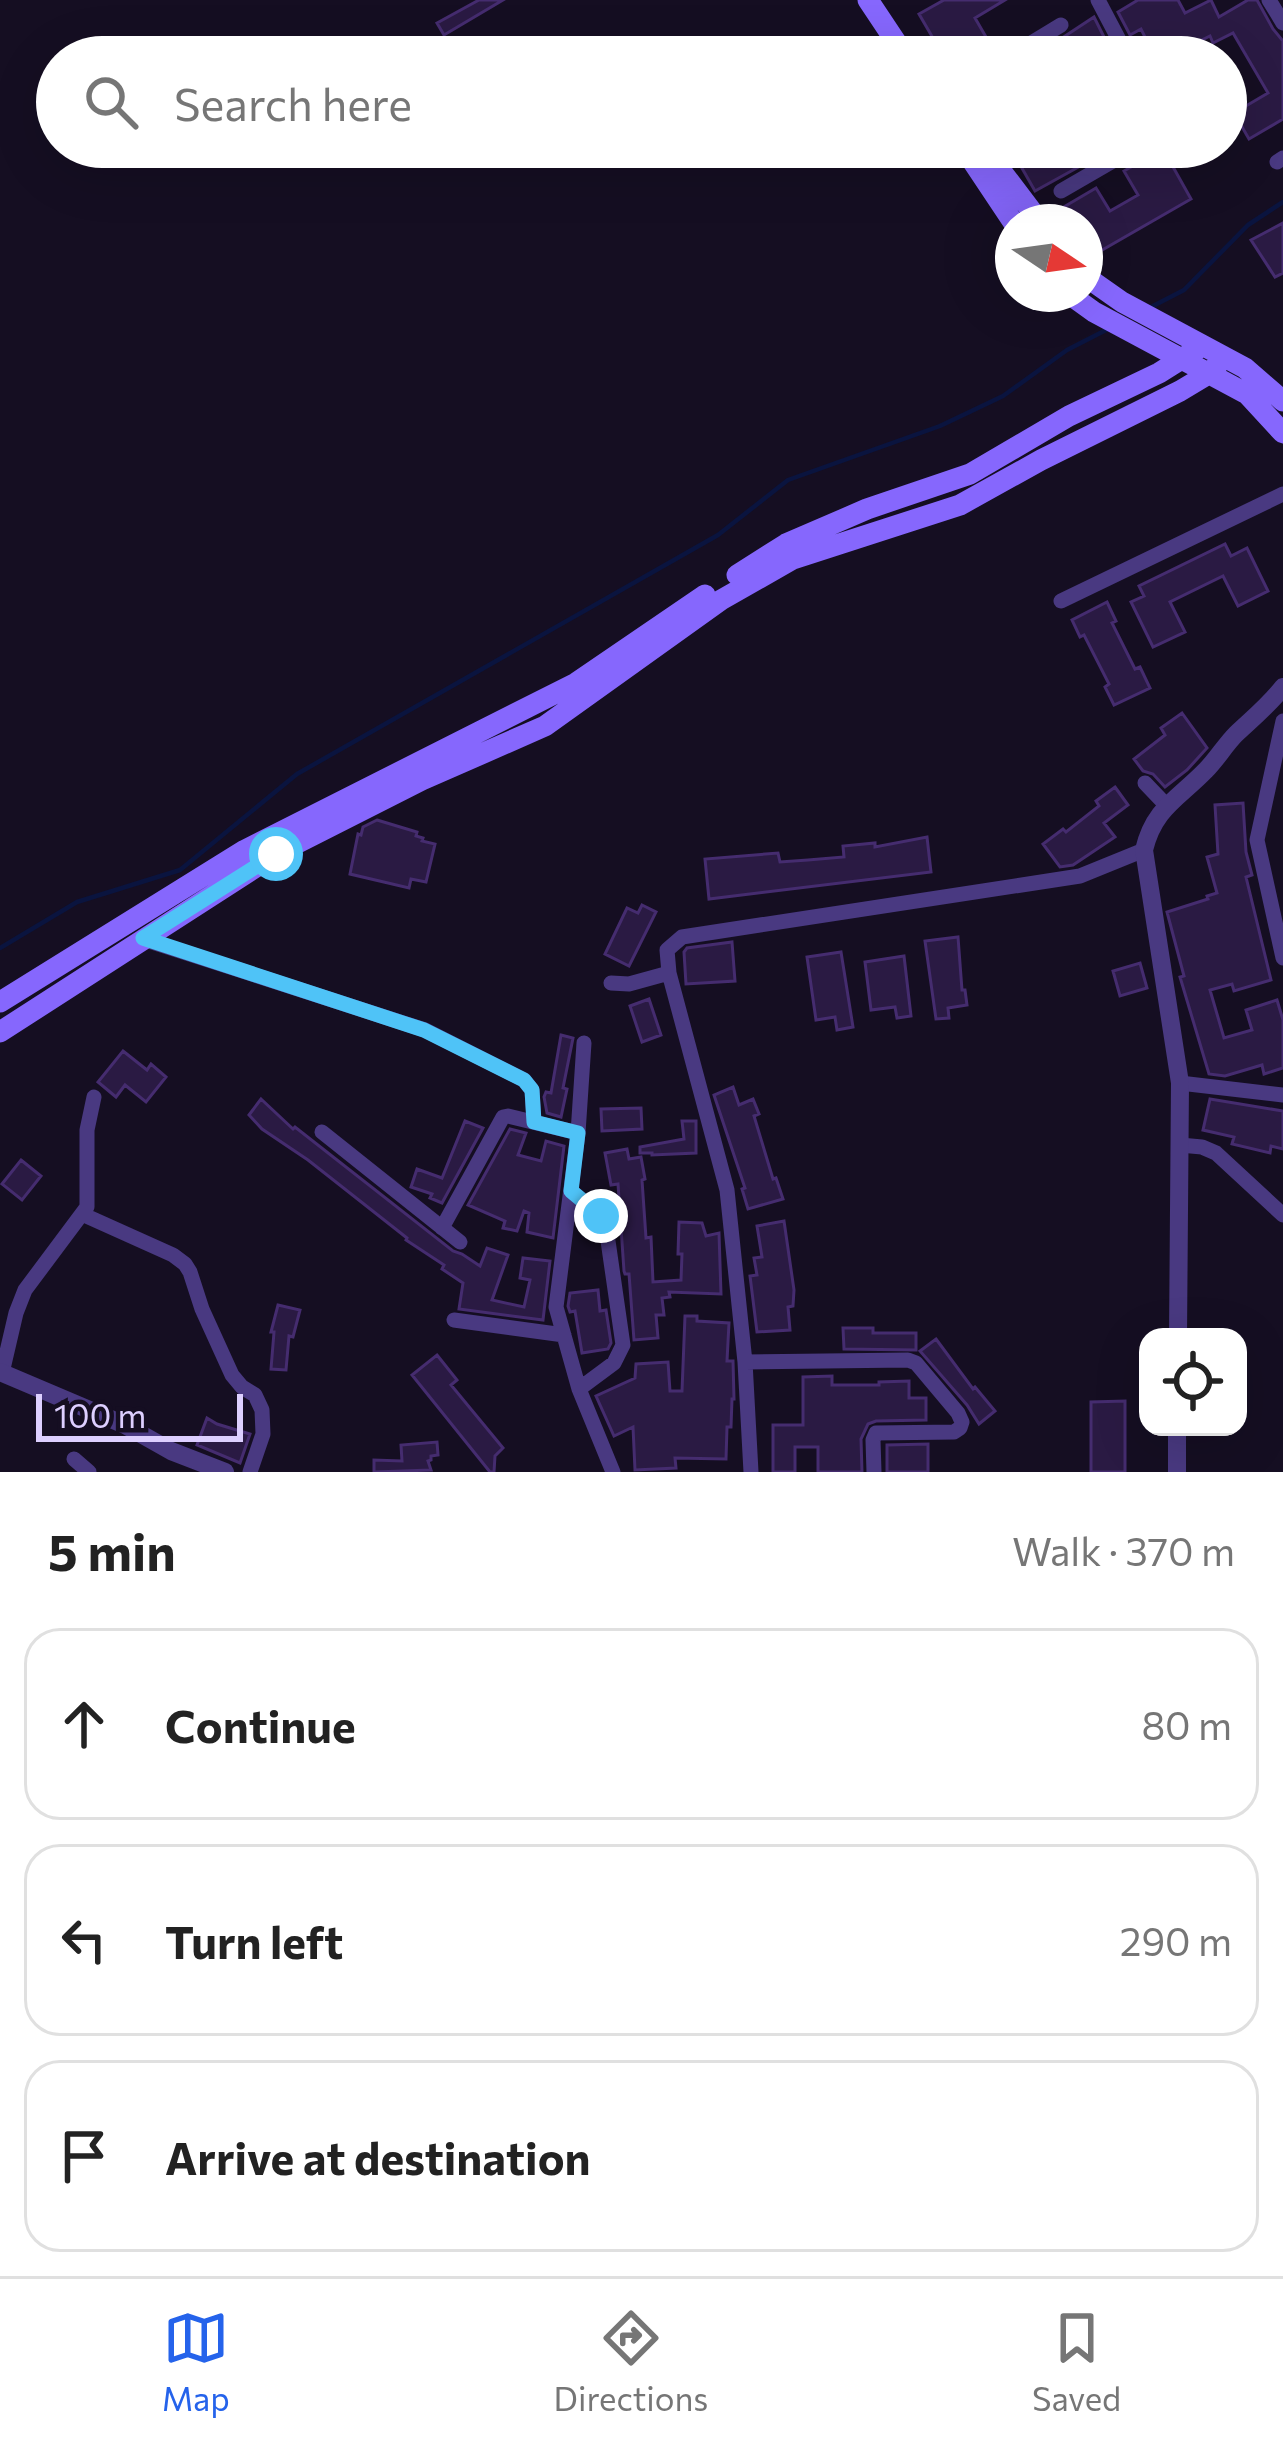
<!DOCTYPE html>
<html lang="en">
<head>
<meta charset="utf-8">
<style>
  :root { --surface:#fff; --page:#f6f6f6; --text:#222; --muted:#767676; --line:#e0e0e0; --accent:#2563eb }
  body { margin:0; font-family:Commissioner,sans-serif; background:var(--page); color:var(--text) }
  .controls { position:absolute; right:36px; bottom:36px; display:grid; overflow:hidden; border-radius:24px; box-shadow:0 12px 48px #0002 }
  .controls button { width:108px; height:108px; display:grid; place-items:center; padding:0; border:0; border-bottom:3px solid var(--line); background:var(--surface); color:var(--text); font:60px sans-serif }
  .compass { position:absolute; left:995px; top:204px; width:108px; height:108px; border-radius:50%; background:var(--surface); box-shadow:0 12px 48px #0002; rotate:103deg }
  .scale { position:absolute; left:36px; bottom:30px; width:207px; box-sizing:border-box; padding-left:12px; border:6px solid #ddcfff; border-top:0; font-size:33px; line-height:42px; white-space:nowrap; color:#ddcfff; -webkit-text-stroke:9px #150e22; paint-order:stroke }
  .stop { position:absolute; width:36px; height:36px; margin:-27px; border:9px solid #4fc3f7; border-radius:50%; background:#fff }
  .stop.end { background:#4fc3f7; border-color:#fff; box-shadow:0 3px 12px #0008 }
  .list { margin:0; padding:0; list-style:none }
  h2 { display:flex; justify-content:space-between; align-items:center; height:156px; margin:0; padding:0 48px; font-size:51px }
  h2 small { font-size:39px; font-weight:400; color:var(--muted) }
  .list li { display:grid; grid-template-columns:78px 1fr auto; gap:36px; align-items:center; box-sizing:border-box; height:192px; margin:0 24px 24px; padding:0 24px; border:3px solid var(--line); border-radius:36px }
  .list b { display:block; font-size:45px; white-space:nowrap }
  .list em { font-size:39px; font-style:normal; color:var(--muted) }
  .icon { flex:none; width:66px; height:66px; fill:none; stroke:currentColor; stroke-width:2; stroke-linecap:round; stroke-linejoin:round }
  .map { position:relative; flex:none; width:1283px; height:1472px; overflow:hidden }
  .search { position:absolute; background:var(--surface); box-shadow:0 12px 48px #0002; left:36px; right:36px; top:36px; height:132px; display:flex; align-items:center; gap:30px; box-sizing:border-box; padding:0 42px; border-radius:66px; color:var(--muted); font-size:45px }
  .sheet { height:804px; background:var(--surface) }
  nav { display:flex; justify-content:space-around; align-items:center; box-sizing:border-box; height:168px; border-top:3px solid var(--line); background:var(--surface); font-size:33px; color:var(--muted) }
  nav a { display:grid; justify-items:center; gap:6px }
  nav .on { color:var(--accent) }
  .map>svg:first-child { display:block }
</style>
</head>
<body>
<div class="map">
<svg width="1283" height="1472" viewBox="0 0 1283 1472">
  <rect width="100%" height="100%" fill="#150e22"/>
  <g fill="none" stroke-linecap="round" stroke-linejoin="round">
    <path stroke="#0a143f" stroke-width="4.5" d="M1151,307L1184,290L1248,225L1283,202
      M0,948L77,902L180,870L297,774L718,535L788,480L940,426L1003,396L1067,350L1108,329"/>
  </g>
  <path fill="#2a1a43" stroke="#452c6f" stroke-width="3" d="M479,0H503L444,35L437,23Z
    M944,0H1005L975,18L986,37L951,57H944L919,14Z
    M1138,0H1178L1185,13L1211,0L1219,17L1248,0H1257L1273,29L1283,41V119L1249,139L1234,113L1268,93L1233,33L1213,43L1210,36L1182,50L1186,57H1155L1141,29L1130,35L1118,12Z
    M1094,17L1114,57H1067L1059,40Z
    M1002,147H1086L1093,159L1035,191L1015,156L1011,159Z
    M1163,149L1191,199L1090,257L1085,248V222H1070L1062,208L1096,188L1110,211L1138,195L1124,171Z
    M1283,223V273L1275,277L1251,240Z
    M1225,544L1231,556L1247,548L1268,591L1238,606L1223,576L1170,602L1185,632L1153,647L1131,602L1144,596L1139,586Z
    M1107,602L1116,621L1112,623L1135,669L1140,667L1150,688L1114,705L1105,687L1109,684L1084,635L1080,637L1072,620Z
    M1182,713L1207,748L1187,770L1165,787L1153,774L1143,771L1134,759L1165,735L1161,728Z
    M1115,787L1128,805L1104,823L1115,837L1073,865L1060,867L1043,844L1063,829L1066,832L1099,806L1096,801Z
    M1243,803L1246,852L1252,875L1246,877L1271,980L1234,991L1232,984L1210,990L1224,1038L1252,1030L1246,1010L1277,1000L1283,1020V1068L1264,1074L1262,1065L1225,1076L1209,1074L1180,977L1184,976L1167,912L1208,899L1207,896L1217,893L1207,857L1218,854L1215,805Z
    M377,820L417,832L416,836L423,838L422,841L435,844L426,882L411,879L409,888L350,874L358,834L361,835L363,827Z
    M927,837L931,872L709,899L705,859L778,853L780,862L808,860L844,857L843,846L875,843V847Z
    M642,905L656,912L629,966L605,954L627,908L638,913Z
    M958,937L962,990H965L967,1005L948,1008L949,1018L936,1019L925,941Z
    M732,942L735,981L686,984L684,952L687,948Z
    M841,952L853,1027L837,1030L835,1017L816,1020L807,957Z
    M904,956L911,1016L897,1018L895,1007L871,1010L865,962Z
    M1140,963L1147,988L1120,996L1113,971Z
    M649,999L661,1035L642,1042L630,1006Z
    M561,1035L573,1038L563,1088L567,1089L561,1117L547,1113L544,1097L546,1092L551,1093Z
    M123,1051L147,1070L151,1064L166,1077L146,1102L125,1085L116,1097L98,1082Z
    M733,1087L739,1105L753,1099L759,1114L754,1116L773,1179L776,1178L783,1199L748,1209L742,1189L745,1188L714,1095Z
    M261,1099L293,1129L295,1127L453,1251L462,1254L480,1266L487,1248L508,1255L492,1300L524,1307L530,1280L520,1278L523,1258L550,1261L543,1320L459,1309L463,1283L442,1269L444,1265L406,1240L407,1238L308,1160L262,1129L249,1115Z
    M1210,1099L1283,1111V1149L1271,1146L1270,1153L1232,1144L1234,1137L1203,1130Z
    M641,1108L642,1129L602,1131L601,1109Z
    M465,1121L483,1128L442,1203L430,1198L432,1194L411,1187L417,1169L442,1178Z
    M682,1121H696V1153L652,1155V1153H640V1147L684,1139Z
    M510,1129L526,1133L518,1155L541,1161L546,1141L564,1146L553,1238L527,1232L529,1213L524,1211L517,1231L503,1228L505,1221L468,1205Z
    M627,1149L629,1159L641,1157L645,1179L642,1180L646,1238L651,1237L653,1282L681,1280L682,1254H678L679,1222L702,1223L706,1236L719,1233L721,1294L669,1292L670,1297L662,1298L664,1315H656L658,1338L634,1340L629,1274H625L624,1271L618,1184L611,1185L605,1153Z
    M21,1160L41,1176L22,1200L2,1184Z
    M784,1221L794,1290L793,1306L788,1307L790,1330L757,1332L750,1276L757,1275L754,1258L762,1257L757,1226Z
    M598,1290L600,1311L606,1310L611,1343L608,1349L582,1353L575,1311L570,1312L568,1306L570,1293Z
    M278,1305L300,1310L293,1337L289,1336L286,1370L271,1369L274,1332H271Z
    M685,1316H697V1321L729,1323L727,1361H733L734,1399H732L731,1427H727L726,1459L675,1458L676,1468L635,1470L633,1427L614,1436L596,1396L635,1378L636,1364L668,1362L670,1391H682Z
    M843,1328H873V1333H916V1350L844,1349Z
    M936,1339L973,1389L975,1387L995,1411L979,1424L967,1405L920,1351Z
    M437,1355L457,1380L451,1385L503,1448L495,1456L494,1472H490L412,1375Z
    M832,1376V1385H879V1382L909,1381V1398H926V1420L876,1421L868,1424L861,1439L862,1472H818V1447H795V1472H773V1425H803V1377Z
    M1125,1401V1472H1091V1402Z
    M207,1418L217,1424L250,1434L240,1463L197,1445Z
    M437,1442L438,1455L431,1456V1460L428,1461L431,1470L374,1472V1460L402,1461L401,1445Z
    M928,1444V1472H887V1445Z"/>
  <g fill="none" stroke-linecap="round" stroke-linejoin="round">
    <path stroke="#493981" stroke-width="15" d="M1098,0L1128,57
      M1269,0L1283,23
      M1043,36L1055,57
      M1008,57L1061,25
      M1277,162L1283,158
      M1061,191L1137,147
      M1061,601L1283,494
      M1283,721L1257,840L1283,958
      M1145,783L1166,805
      M143,939L425,1030L524,1080L532,1090L534,1122
      M611,983L629,984L669,973
      M584,1043L578,1133L556,1307L579,1389L613,1472
      M1180,1083L1283,1095
      M322,1132L460,1242
      M1180,1145L1202,1147L1216,1153L1283,1215
      M571,1191L601,1216L606,1227L623,1345L614,1363L579,1389
      M84,1215L173,1255L185,1264L190,1272L202,1309L232,1375L242,1387L255,1395L262,1410L263,1434L250,1472
      M442,1228L503,1117L508,1116L578,1133
      M454,1320L564,1335
      M745,1362L908,1360L916,1363L958,1413L962,1422L960,1428L954,1432L876,1433L873,1440L874,1472
      M2,1373L16,1313L25,1290L87,1207V1130L94,1097
      M74,1459L89,1472
      M751,1472L745,1362L727,1190L669,973L667,950L682,937L1080,876L1144,850"/>
    <path stroke="#493981" stroke-width="18" d="M1178,1337L1180,1083L1144,850C1154,808 1178,799 1206,770C1217,759 1225,745 1236,734C1253,718 1269,705 1283,687
      M0,1372L125,1425L171,1451L225,1472
      M1177,1472V1427"/>
    <path stroke="#8667fd" stroke-width="21" d="M868,0L906,57
      M963,147L1013,222
      M983,147L1040,222
      M1085,276L1122,302L1245,368L1283,401
      M1069,294L1094,312L1247,394L1283,433
      M737,575L786,544L867,509L970,474L1069,416L1159,373L1202,346
      M0,1002L245,850L576,683L705,595
      M0,1032L276,854L422,780L545,726L721,600L793,559L960,505L1041,460L1180,391L1210,373L1224,357"/>
  </g>
  <g fill="none" stroke-linecap="round" stroke-linejoin="round">
    <path stroke="#4fc3f7" stroke-width="15" d="M276,854L143,938L424,1030L524,1080L532,1090L534,1122L578,1133L571,1191L601,1216"/>
  </g>
</svg>
<div class="controls">
<button><svg class="icon" aria-label="locate" viewBox="0 0 24 24"><circle cx="12" cy="12" r="6"/><path d="M12 2v4M12 18v4M2 12h4M18 12h4"/></svg></button>
</div>
<svg class="compass" viewBox="-18 -18 36 36"><path d="M0-13l5 13h-10z" fill="#e53935"/><path d="M0 13l5-13h-10z" fill="#767676"/></svg>
<div class="scale">100 m</div>
<div class="stop" style="left:276px;top:854px"></div>
<div class="stop end" style="left:601px;top:1216px"></div>
<div class="search"><svg class="icon" aria-label="search" viewBox="0 0 24 24"><circle cx="10" cy="10" r="6"/><path d="M15 15l6 6"/></svg>Search here</div>
</div>
<section class="sheet">
<h2>5 min<small>Walk · 370 m</small></h2>
<ul class="list">
<li><svg class="icon" aria-label="ahead" viewBox="0 0 24 24"><path d="M12 20V5M6 11l6-6 6 6"/></svg><div><b>Continue</b></div><em>80 m</em></li>
<li><svg class="icon" aria-label="left" viewBox="0 0 24 24"><path d="M17 20v-9H6M10 6l-5 5 5 5"/></svg><div><b>Turn left</b></div><em>290 m</em></li>
<li><svg class="icon" aria-label="arrive" viewBox="0 0 24 24"><path d="M6 21V4h12l-3 4 3 4H6"/></svg><div><b>Arrive at destination</b></div></li>
</ul>
</section>
<nav>
<a class="on"><svg class="icon" aria-label="map" viewBox="0 0 24 24"><path d="M3 6l6-2 6 2 6-2v14l-6 2-6-2-6 2zM9 4v14M15 6v14"/></svg>Map</a>
<a><svg class="icon" aria-label="directions" viewBox="0 0 24 24"><path d="M12 3l9 9-9 9-9-9zM9 14v-3h6M13 9l2 2-2 2"/></svg>Directions</a>
<a><svg class="icon" aria-label="saved" viewBox="0 0 24 24"><path d="M7 4h10v16l-5-4-5 4z"/></svg>Saved</a>
</nav>
</body>
</html>
